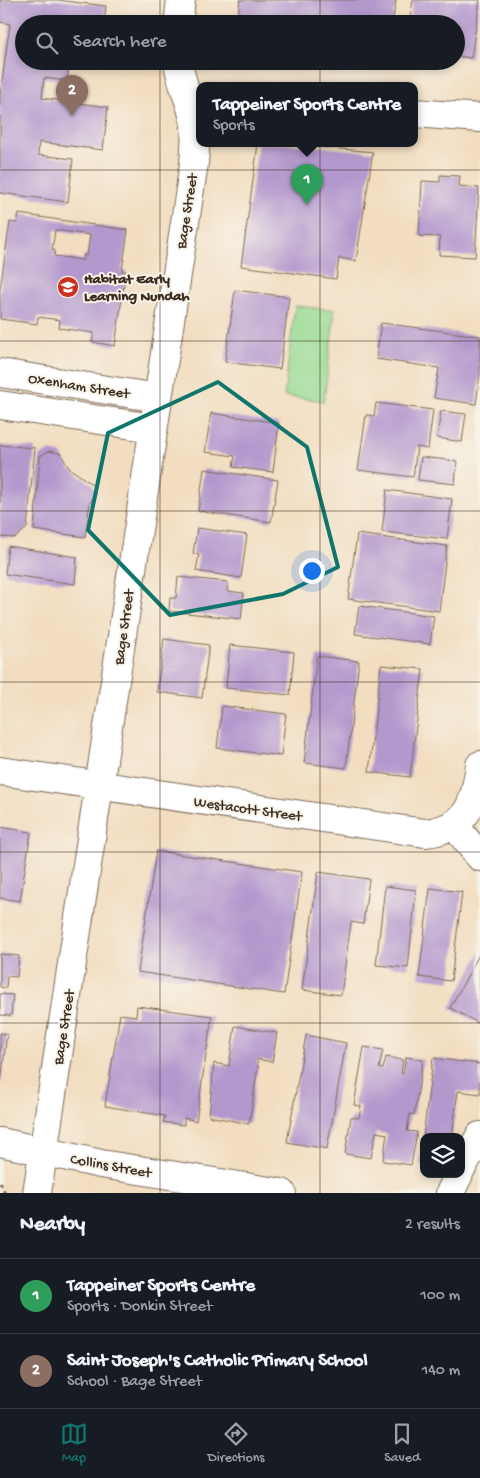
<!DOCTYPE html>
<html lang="en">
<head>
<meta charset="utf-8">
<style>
  :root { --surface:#171b24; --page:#20242c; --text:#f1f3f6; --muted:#9ea1a6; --line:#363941; --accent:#0f766e }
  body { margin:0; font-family:"Gochi Hand",sans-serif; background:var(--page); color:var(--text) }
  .controls { position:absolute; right:15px; bottom:15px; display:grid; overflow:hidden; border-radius:10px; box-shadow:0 2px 8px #0003 }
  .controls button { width:45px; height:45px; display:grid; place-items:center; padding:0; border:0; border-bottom:1px solid var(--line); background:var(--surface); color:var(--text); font:25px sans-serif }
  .you { position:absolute; left:311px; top:570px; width:18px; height:18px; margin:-12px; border:4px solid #fff; border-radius:50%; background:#1a73e8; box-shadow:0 0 0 8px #1a73e833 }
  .badge { display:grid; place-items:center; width:32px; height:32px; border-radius:50%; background:var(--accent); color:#fff; font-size:16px; font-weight:700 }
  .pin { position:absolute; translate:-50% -41px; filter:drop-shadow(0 1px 2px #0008) }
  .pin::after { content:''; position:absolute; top:26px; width:18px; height:15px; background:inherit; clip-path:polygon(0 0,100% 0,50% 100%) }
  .popup { position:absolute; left:196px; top:82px; width:222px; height:65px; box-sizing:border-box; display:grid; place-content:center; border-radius:10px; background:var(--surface); filter:drop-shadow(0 1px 4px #0005); font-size:16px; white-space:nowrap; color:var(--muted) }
  .popup b { font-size:19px; color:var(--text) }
  .popup::after { content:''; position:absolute; left:50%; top:100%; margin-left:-10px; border:10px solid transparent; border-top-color:var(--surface) }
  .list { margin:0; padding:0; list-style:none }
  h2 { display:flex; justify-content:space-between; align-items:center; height:65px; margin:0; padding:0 20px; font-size:21px }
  h2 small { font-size:16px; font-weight:400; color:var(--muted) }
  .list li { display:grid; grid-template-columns:32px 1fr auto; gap:15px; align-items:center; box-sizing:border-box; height:75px; padding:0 20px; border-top:1px solid var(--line) }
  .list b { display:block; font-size:19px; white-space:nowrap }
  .list p { margin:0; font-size:16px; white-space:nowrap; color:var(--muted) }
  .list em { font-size:16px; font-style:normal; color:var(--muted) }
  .icon { flex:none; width:28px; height:28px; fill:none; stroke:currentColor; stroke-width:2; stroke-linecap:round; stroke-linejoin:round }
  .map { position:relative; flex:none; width:480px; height:1193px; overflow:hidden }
  .search { position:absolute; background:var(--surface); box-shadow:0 2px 8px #0003; left:15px; right:15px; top:15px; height:55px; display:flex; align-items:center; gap:12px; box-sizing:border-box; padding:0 18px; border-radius:28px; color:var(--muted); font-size:19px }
  .sheet { height:215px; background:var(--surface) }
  nav { display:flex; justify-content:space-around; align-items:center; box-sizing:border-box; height:70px; border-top:1px solid var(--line); background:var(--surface); font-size:14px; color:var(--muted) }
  nav a { display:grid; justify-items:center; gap:2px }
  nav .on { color:var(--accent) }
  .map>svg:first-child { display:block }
</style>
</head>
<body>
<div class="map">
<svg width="480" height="1193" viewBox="0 0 480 1193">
  <rect width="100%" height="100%" fill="#f7f3e8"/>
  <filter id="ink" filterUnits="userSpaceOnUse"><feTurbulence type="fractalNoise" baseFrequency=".02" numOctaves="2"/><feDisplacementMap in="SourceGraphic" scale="10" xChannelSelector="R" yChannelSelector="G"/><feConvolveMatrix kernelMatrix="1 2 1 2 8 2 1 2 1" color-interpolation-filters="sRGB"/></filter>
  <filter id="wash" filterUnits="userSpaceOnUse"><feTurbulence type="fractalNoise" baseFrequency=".0096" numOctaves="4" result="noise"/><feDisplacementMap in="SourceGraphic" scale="20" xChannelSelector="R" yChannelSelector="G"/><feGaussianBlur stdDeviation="1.12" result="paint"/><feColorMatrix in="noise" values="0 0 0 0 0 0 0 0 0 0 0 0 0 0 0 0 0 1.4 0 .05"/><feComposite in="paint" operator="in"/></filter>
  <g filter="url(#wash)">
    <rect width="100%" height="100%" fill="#f2ddc0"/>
    <path fill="#97da92" stroke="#698258" d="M295,306L335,310L324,401L284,396Z"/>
    <g id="blocks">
      <path fill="#b398cd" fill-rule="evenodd" d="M0,0H57L106,6L104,24H24V61H70L67,81L44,78L42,98L108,107L103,150L39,142L38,155L73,159L68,202L0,193V95L10,24L0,22Z
        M240,0H396L392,24H237Z
        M413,0H480L471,58L456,56V24H409Z
        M258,144H288L373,152L356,261L339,258L336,279L241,266Z
        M440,175L460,176L459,186L479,188L475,257L439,255L440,237L419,236L422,181L440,182Z
        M19,214L128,230L122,271H126L115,346L92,342L94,333L59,328L60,320L38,317L37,324L0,319V289L10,222L17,223ZM55,230L90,235L87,255H84L83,260L54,256L55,250H52Z
        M235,290L289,297L280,369L225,362Z
        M381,323L480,336V375L476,404L434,398L439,368L376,359Z
        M376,403L433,410L428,449L417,447L413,477L358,470L366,415L374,416Z
        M441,411L466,414L462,442L437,438Z
        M211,413L279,423L273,472L233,467L235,456L205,452Z
        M0,445L35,448L27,528L15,538L0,537Z
        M49,451L60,453L69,468L93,485L95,495L90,503L85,537L34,530L40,456Z
        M421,457L457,461L455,484L418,480Z
        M204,469L278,480L271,522L198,511Z
        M387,490L452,499L447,539L382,532Z
        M197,528L247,535L241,578L196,571L199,555L193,554Z
        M357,534L447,546L439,611L348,599Z
        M8,546L77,557L75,584L5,574Z
        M178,577L228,582L227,591L244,593L241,619L169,611L170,598H176Z
        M359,606L434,616L430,644L355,634Z
        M164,639L209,645L202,698L157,692Z
        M230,645L294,652L290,695L226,688Z
        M317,656L359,661L346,768L304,763Z
        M381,665L423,669L410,777L369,772Z
        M222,706L286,714L281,756L217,748Z
        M0,827L31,832L20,901L0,898Z
        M156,851L302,872L284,994L138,972Z
        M318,872L369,879L363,924L351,922L341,995L302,990Z
        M385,886L416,890L408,968L376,965Z
        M430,888L462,892L451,981L419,977Z
        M480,953V1024L450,1008Z
        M0,954L19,956L17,977L7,976L6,988L0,987Z
        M0,994L13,995L11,1016L0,1015Z
        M137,1006L212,1016L196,1121L184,1118V1125L163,1122L165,1116L105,1106L120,1014L136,1016Z
        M235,1026L277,1033L272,1062L257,1059L258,1067L249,1124L209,1116L214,1063L229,1066Z
        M0,1033L7,1034L1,1082H0Z
        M306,1035L346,1043L327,1149L287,1142Z
        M364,1047L383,1050L379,1068L383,1069L386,1057L403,1060L401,1073L403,1074L406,1057L423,1060L414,1115L410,1114L407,1131L417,1132L411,1165L383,1161L387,1134L376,1132L371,1158L345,1154L351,1117L359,1118L361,1106L354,1105Z
        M433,1058L480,1064V1094L458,1091L452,1137H423Z
        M423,1141H424V1164H420Z"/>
    </g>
  </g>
  <g filter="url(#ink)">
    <use href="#blocks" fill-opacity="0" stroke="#7b6957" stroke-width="1"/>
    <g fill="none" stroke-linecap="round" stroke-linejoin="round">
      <g stroke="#7b6957" stroke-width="30">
        <path id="minor" d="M178,24L181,0
          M414,113L480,118
          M0,373L158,398
          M0,405L153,428
          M0,771L425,833C469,828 474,804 480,765
          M454,825L480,857
          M0,1142L101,1164L282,1193
          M461,1169L480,1136
          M37,1193L194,163C195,149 197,134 194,119C190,100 180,81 178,61
          M450,1193L459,1174"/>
      </g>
      <path stroke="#7b6957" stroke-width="3" stroke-dasharray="4 4" stroke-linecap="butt" d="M0,1182L5,1193"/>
      <use href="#minor" stroke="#fff" stroke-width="28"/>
    </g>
  </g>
  <path fill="none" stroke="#0f766e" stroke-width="4" stroke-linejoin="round" d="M218,382L307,447L338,567L283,594L170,615L88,530L108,433Z"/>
  <path fill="none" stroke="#3b2a1e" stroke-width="1" stroke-opacity="0.55" d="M160,0V24M320,0V24M160,61V1193M320,61V1193M0,170H480M0,341H480M0,511H480M0,682H480M0,852H480M0,1023H480"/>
  <defs>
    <g id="school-disc" transform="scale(1.125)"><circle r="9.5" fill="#c8321e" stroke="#f7f3e8"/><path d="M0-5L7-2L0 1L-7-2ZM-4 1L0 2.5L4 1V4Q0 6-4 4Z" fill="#fff"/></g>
  </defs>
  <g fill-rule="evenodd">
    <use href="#school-disc" x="68" y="287"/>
  </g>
  <g text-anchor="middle" stroke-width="4" stroke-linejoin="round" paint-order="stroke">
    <g font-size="15" fill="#3b2a1e" stroke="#f7f3e8">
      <text transform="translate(186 211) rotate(-81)" y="5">Bage Street</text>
      <text transform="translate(79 385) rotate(9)" y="5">Oxenham Street</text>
      <text transform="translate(123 627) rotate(-82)" y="5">Bage Street</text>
      <text transform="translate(248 808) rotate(8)" y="5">Westacott Street</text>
      <text transform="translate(63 1027) rotate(-81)" y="5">Bage Street</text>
      <text transform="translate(111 1165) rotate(10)" y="5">Collins Street</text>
    </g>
    <g font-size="15" font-weight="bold" fill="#3b2a1e" stroke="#f7f3e8" text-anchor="start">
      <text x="84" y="283">Habitat Early<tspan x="84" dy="17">Learning Nundah</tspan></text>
    </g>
  </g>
</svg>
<div class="controls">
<button><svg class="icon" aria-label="layers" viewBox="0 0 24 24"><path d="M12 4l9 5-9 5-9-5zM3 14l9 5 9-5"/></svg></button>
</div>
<div class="you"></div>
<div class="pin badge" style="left:307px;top:205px;background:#2e9e5b">1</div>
<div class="popup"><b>Tappeiner Sports Centre</b>Sports</div>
<div class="pin badge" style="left:72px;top:116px;background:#8d6e63">2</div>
<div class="search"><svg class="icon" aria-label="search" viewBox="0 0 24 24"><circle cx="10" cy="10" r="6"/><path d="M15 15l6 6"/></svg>Search here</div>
</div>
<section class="sheet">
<h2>Nearby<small>2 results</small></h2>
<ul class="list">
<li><span class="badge" style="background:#2e9e5b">1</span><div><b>Tappeiner Sports Centre</b><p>Sports · Donkin Street</p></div><em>100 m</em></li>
<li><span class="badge" style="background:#8d6e63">2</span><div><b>Saint Joseph's Catholic Primary School</b><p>School · Bage Street</p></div><em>140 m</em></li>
</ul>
</section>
<nav>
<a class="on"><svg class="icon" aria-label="map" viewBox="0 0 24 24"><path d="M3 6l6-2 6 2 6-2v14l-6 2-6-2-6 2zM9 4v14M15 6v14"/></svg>Map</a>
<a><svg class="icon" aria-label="directions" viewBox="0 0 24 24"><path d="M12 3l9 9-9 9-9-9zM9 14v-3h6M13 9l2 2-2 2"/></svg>Directions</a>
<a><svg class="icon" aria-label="saved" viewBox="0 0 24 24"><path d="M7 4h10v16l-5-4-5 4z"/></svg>Saved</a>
</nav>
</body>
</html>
